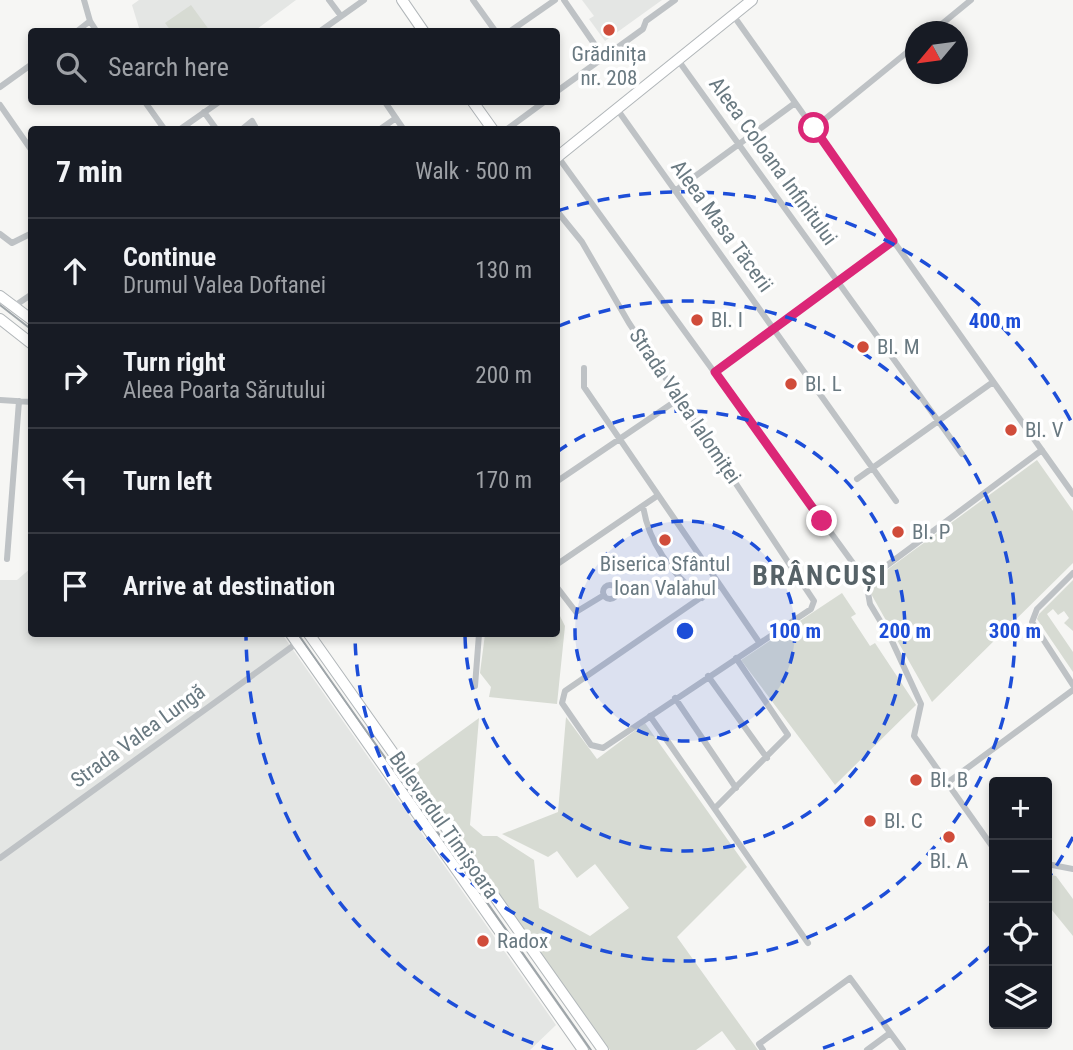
<!DOCTYPE html>
<html lang="en">
<head>
<meta charset="utf-8">
<style>
  :root { --surface:#171b24; --page:#20242c; --text:#f1f3f6; --muted:#9ea1a6; --line:#363941 }
  body { margin:0; font-family:"Roboto Condensed",sans-serif; background:var(--page); color:var(--text) }
  .controls { position:absolute; right:21px; bottom:21px; display:grid; overflow:hidden; border-radius:7px; box-shadow:0 4px 10px #0003 }
  .controls button { width:63px; height:63px; display:grid; place-items:center; padding:0; border:0; border-bottom:2px solid var(--line); background:var(--surface); color:var(--text); font:35px sans-serif }
  .compass { position:absolute; left:905px; top:21px; width:63px; height:63px; border-radius:50%; background:var(--surface); box-shadow:0 4px 10px #0003; rotate:241deg }
  .stop { position:absolute; width:21px; height:21px; margin:-16px; border:5px solid #db2777; border-radius:50%; background:#fff }
  .stop.end { background:#db2777; border-color:#fff; box-shadow:0 2px 7px #0008 }
  .list { margin:0; padding:0; list-style:none }
  h2 { display:flex; justify-content:space-between; align-items:center; height:91px; margin:0; padding:0 28px; font-size:30px }
  h2 small { font-size:23px; font-weight:400; color:var(--muted) }
  .list li { display:grid; grid-template-columns:46px 1fr auto; gap:21px; align-items:center; box-sizing:border-box; height:105px; padding:0 28px; border-top:2px solid var(--line) }
  .list b { display:block; font-size:26px; white-space:nowrap }
  .list p { margin:0; font-size:23px; white-space:nowrap; color:var(--muted) }
  .list em { font-size:23px; font-style:normal; color:var(--muted) }
  .icon { flex:none; width:38px; height:38px; fill:none; stroke:currentColor; stroke-width:2; stroke-linecap:round; stroke-linejoin:round }
  .map { position:relative; flex:none; width:1073px; height:1050px; overflow:hidden }
  .search { position:absolute; background:var(--surface); box-shadow:0 4px 10px #0003; left:28px; top:28px; width:532px; height:77px; display:flex; align-items:center; gap:18px; box-sizing:border-box; padding:0 24px; border-radius:7px; color:var(--muted); font-size:26px }
  .panel { position:absolute; background:var(--surface); box-shadow:0 4px 10px #0003; left:28px; top:126px; width:532px; height:511px; border-radius:7px }
  .map>svg:first-child { display:block }
</style>
</head>
<body>
<div class="map">
<svg width="1073" height="1050" viewBox="0 0 1073 1050">
  <rect width="100%" height="100%" fill="#f6f6f4"/>
  <path fill="#e4e6e4" d="M139,0H296L253,32L140,31L132,5Z
    M582,0H662L605,41L589,19L594,16Z
    M31,568L32,634H282L556,1025L530,1050H0V580H17Z"/>
  <path fill="#d7dbd3" d="M191,5L210,31H171L165,23Z
    M1037,460L1073,511V563L932,702L870,592L869,583Z
    M1073,580V631L1064,623L1069,618L1064,611L1058,615L1053,609L1047,614L1073,652V672L1037,619L1039,614Z
    M842,593L856,614L851,617L870,646L875,643L916,705L835,785L741,660Z
    M557,616H560L565,626L557,704L489,697L491,687L480,673L485,634H556Z
    M566,717L597,759L645,723L747,867L677,937L758,1050H736L722,1031L696,1050H610L409,769L479,718L470,825L483,836H497L534,860L539,908L590,936L629,908L595,864L577,878L557,851L548,857L502,834L558,812Z
    M1047,874L1056,876L1073,899V936L1047,904Z"/>
  <g fill="none" stroke-linecap="round" stroke-linejoin="round">
    <g stroke="#b1b6b9" stroke-width="12">
      <path id="secondary" d="M402,0L424,32
        M473,102L493,130
        M556,158L752,0
        M0,296L32,320
        M0,319L32,344
        M291,634L583,1050
        M309,634L603,1050"/>
    </g>
    <path stroke="#bec2c5" stroke-width="6" d="M84,0L90,21L97,32
      M329,0L341,16
      M473,0L496,32
      M564,0L604,58
      M733,15L1073,494
      M76,32L90,21
      M319,32L364,0
      M509,32L555,0
      M932,32L971,0
      M678,60L962,454
      M0,87L32,64
      M556,92L643,29L646,21L675,0
      M145,102L165,130
      M385,102L404,130
      M0,105L32,151
      M617,109L896,501
      M204,112L217,130
      M814,128L916,45
      M179,130L219,102
      M241,130L252,121L257,130
      M379,130L396,118
      M506,130L544,102
      M558,157L866,581L870,604L891,639L921,704L914,736L994,849
      M675,191L795,103
      M556,210L582,242L629,323L814,601L811,609L603,748L591,745L562,703L565,691L719,585
      M0,234L12,243L32,233
      M13,307L32,294
      M584,368V387L759,642
      M714,372L893,241
      M0,400L32,402
      M857,479L993,382
      M556,482L680,398
      M643,506C649,545 672,574 702,598
      M7,559L19,401
      M556,565L657,496
      M1073,573L1037,609L1032,622L1073,685
      M866,581L1042,450
      M603 592a7 7 0 1 1 14 0a7 7 0 1 1-14 0Z
      M556,586L576,612L604,595
      M708,676L767,758
      M475,686L479,634
      M675,698L736,788
      M650,716L808,943
      M947,783L1073,690
      M715,808L788,735L736,658
      M0,858L297,643
      M1047,864L1073,869
      M763,1050L759,1044L850,978L903,1050
      M867,1050L890,1033"/>
    <use href="#secondary" stroke="#fff" stroke-width="10"/>
    <path stroke="#9ea5a9" stroke-width="2" d="M0,305L32,330
      M298,634L591,1050"/>
  </g>
  <g fill="none" stroke-linecap="round" stroke-linejoin="round">
    <path stroke="#db2777" stroke-width="9" d="M814,128L893,241L715,372L822,521"/>
  </g>
  <circle cx="685" cy="631" r="110" fill="#1d4ed8" fill-opacity=".12"/>
  <g fill="none" stroke="#1d4ed8" stroke-width="3.5" stroke-dasharray="12 9">
    <circle cx="685" cy="631" r="110"/>
    <path d="M557 452A220 220 0 1 1 465 635"/>
    <path d="M559 326A330 330 0 1 1 355 634"/>
    <path d="M1073 837A439 439 0 0 1 1047 880M993 944A439 439 0 0 1 817 1050M553 1050A439 439 0 0 1 246 635M557 211A439 439 0 0 1 1073 425"/>
  </g>
  <g fill="#d04c3a" stroke="#fff" stroke-width="2.5">
    <circle cx="609" cy="30" r="7"/>
    <circle cx="697" cy="320" r="7"/>
    <circle cx="863" cy="347" r="7"/>
    <circle cx="791" cy="384" r="7"/>
    <circle cx="1011" cy="430" r="7"/>
    <circle cx="898" cy="532" r="7"/>
    <circle cx="665" cy="540" r="7"/>
    <circle cx="916" cy="780" r="7"/>
    <circle cx="870" cy="821" r="7"/>
    <circle cx="949" cy="837" r="7"/>
    <circle cx="483" cy="941" r="7"/>
  </g>
  <g text-anchor="middle" stroke-width="7" stroke-linejoin="round" paint-order="stroke">
    <g font-size="21" fill="#697981" stroke="#fff" text-anchor="start">
      <text x="609" y="61" text-anchor="middle">Grădinița<tspan x="609" dy="24">nr. 208</tspan></text>
      <text x="711" y="327">Bl. I</text>
      <text x="877" y="354">Bl. M</text>
      <text x="805" y="391">Bl. L</text>
      <text x="1025" y="437">Bl. V</text>
      <text x="912" y="539">Bl. P</text>
      <text x="665" y="571" text-anchor="middle">Biserica Sfântul<tspan x="665" dy="24">Ioan Valahul</tspan></text>
      <text x="930" y="787">Bl. B</text>
      <text x="884" y="828">Bl. C</text>
      <text x="949" y="868" text-anchor="middle">Bl. A</text>
      <text x="497" y="948">Radox</text>
    </g>
    <g font-size="21" fill="#697981" stroke="#fff">
      <text transform="translate(773 161) rotate(54)" y="7">Aleea Coloana Infinitului</text>
      <text transform="translate(722 226) rotate(54)" y="7">Aleea Masa Tăcerii</text>
      <text transform="translate(685 406) rotate(56)" y="7">Strada Valea Ialomiței</text>
      <text transform="translate(138 736) rotate(-36)" y="7">Strada Valea Lungă</text>
      <text transform="translate(444 825) rotate(55)" y="7">Bulevardul Timișoara</text>
    </g>
    <g font-size="28" font-weight="bold" letter-spacing="2" fill="#566267" stroke="#fff">
      <text x="820" y="585">BRÂNCUȘI</text>
    </g>
  </g>
  <circle cx="685" cy="631" r="10" fill="#1d4ed8" stroke="#fff" stroke-width="3.5"/>
  <g font-size="21" text-anchor="middle" font-weight="bold" fill="#1d4ed8" stroke="#fff" stroke-width="7" stroke-linejoin="round" paint-order="stroke">
    <text x="995" y="328">400 m</text>
    <text x="795" y="638">100 m</text>
    <text x="905" y="638">200 m</text>
    <text x="1015" y="638">300 m</text>
  </g>
</svg>
<div class="controls">
<button>+</button>
<button>−</button>
<button><svg class="icon" aria-label="locate" viewBox="0 0 24 24"><circle cx="12" cy="12" r="6"/><path d="M12 2v4M12 18v4M2 12h4M18 12h4"/></svg></button>
<button><svg class="icon" aria-label="layers" viewBox="0 0 24 24"><path d="M12 4l9 5-9 5-9-5zM3 14l9 5 9-5"/></svg></button>
</div>
<svg class="compass" viewBox="-18 -18 36 36"><path d="M0-13l5 13h-10z" fill="#e53935"/><path d="M0 13l5-13h-10z" fill="#9ea1a6"/></svg>
<div class="stop" style="left:814px;top:128px"></div>
<div class="stop end" style="left:822px;top:521px"></div>
<div class="search"><svg class="icon" aria-label="search" viewBox="0 0 24 24"><circle cx="10" cy="10" r="6"/><path d="M15 15l6 6"/></svg>Search here</div>
<section class="panel">
<h2>7 min<small>Walk · 500 m</small></h2>
<ul class="list">
<li><svg class="icon" aria-label="ahead" viewBox="0 0 24 24"><path d="M12 20V5M6 11l6-6 6 6"/></svg><div><b>Continue</b><p>Drumul Valea Doftanei</p></div><em>130 m</em></li>
<li><svg class="icon" aria-label="right" viewBox="0 0 24 24"><path d="M7 20v-9h11M14 6l5 5-5 5"/></svg><div><b>Turn right</b><p>Aleea Poarta Sărutului</p></div><em>200 m</em></li>
<li><svg class="icon" aria-label="left" viewBox="0 0 24 24"><path d="M17 20v-9H6M10 6l-5 5 5 5"/></svg><div><b>Turn left</b></div><em>170 m</em></li>
<li><svg class="icon" aria-label="arrive" viewBox="0 0 24 24"><path d="M6 21V4h12l-3 4 3 4H6"/></svg><div><b>Arrive at destination</b></div></li>
</ul>
</section>
</div>
</body>
</html>
